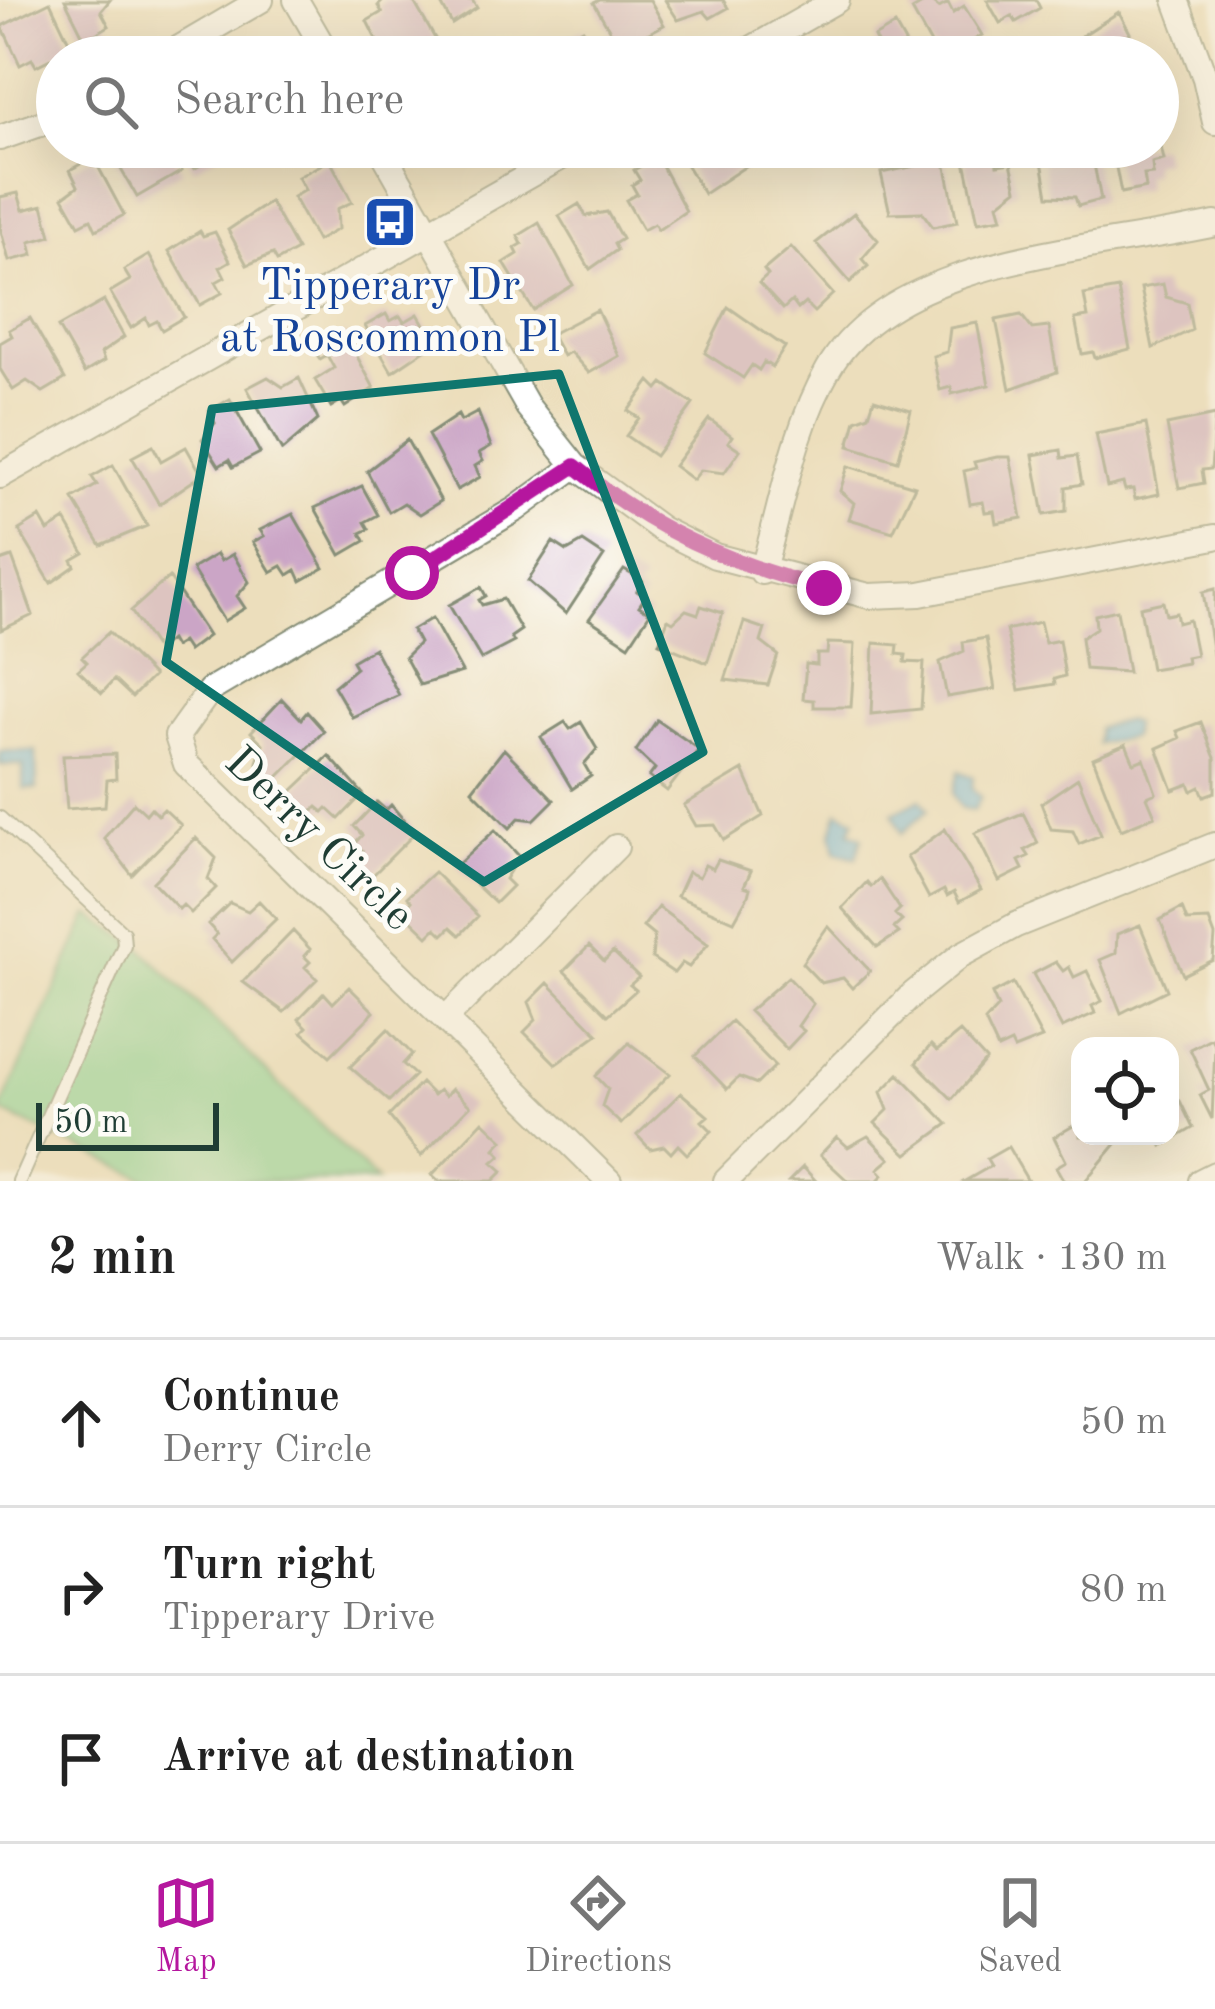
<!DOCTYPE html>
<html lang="en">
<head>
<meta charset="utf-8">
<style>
  :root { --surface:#fff; --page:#f2f2f2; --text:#222; --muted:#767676; --line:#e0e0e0; --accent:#b5179e }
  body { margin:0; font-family:"Old Standard TT",serif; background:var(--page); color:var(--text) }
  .controls { position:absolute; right:36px; bottom:36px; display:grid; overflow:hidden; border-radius:24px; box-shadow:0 12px 48px #0002 }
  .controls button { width:108px; height:108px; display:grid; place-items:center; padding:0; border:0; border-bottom:3px solid var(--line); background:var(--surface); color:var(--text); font:60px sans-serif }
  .scale { position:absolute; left:36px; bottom:30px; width:183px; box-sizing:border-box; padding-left:12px; border:6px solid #1f3d34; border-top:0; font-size:33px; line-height:42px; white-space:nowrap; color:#1f3d34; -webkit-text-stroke:9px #fdfcf7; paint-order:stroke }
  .stop { position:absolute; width:36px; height:36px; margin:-27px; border:9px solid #b5179e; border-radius:50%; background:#fff }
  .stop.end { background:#b5179e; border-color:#fff; box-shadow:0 3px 12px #0008 }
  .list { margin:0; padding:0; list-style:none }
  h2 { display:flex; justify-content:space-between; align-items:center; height:156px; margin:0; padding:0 48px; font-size:51px }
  h2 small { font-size:39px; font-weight:400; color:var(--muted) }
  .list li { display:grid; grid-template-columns:78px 1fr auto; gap:36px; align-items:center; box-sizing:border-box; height:168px; padding:0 48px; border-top:3px solid var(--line) }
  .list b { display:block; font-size:45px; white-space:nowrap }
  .list p { margin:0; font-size:39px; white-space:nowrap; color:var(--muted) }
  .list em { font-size:39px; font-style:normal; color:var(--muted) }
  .icon { flex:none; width:66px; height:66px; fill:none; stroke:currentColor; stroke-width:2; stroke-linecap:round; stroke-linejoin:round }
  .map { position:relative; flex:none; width:1215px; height:1181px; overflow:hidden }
  .search { position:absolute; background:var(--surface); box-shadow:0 12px 48px #0002; left:36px; right:36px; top:36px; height:132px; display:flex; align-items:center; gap:30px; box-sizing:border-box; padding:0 42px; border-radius:66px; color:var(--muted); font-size:45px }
  .sheet { height:660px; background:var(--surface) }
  nav { display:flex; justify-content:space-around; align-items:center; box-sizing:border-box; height:168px; border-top:3px solid var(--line); background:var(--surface); font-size:33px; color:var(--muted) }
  nav a { display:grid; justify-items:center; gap:6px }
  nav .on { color:var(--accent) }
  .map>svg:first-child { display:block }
</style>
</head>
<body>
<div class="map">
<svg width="1215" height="1181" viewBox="0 0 1215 1181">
  <rect width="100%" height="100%" fill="#fdfcf7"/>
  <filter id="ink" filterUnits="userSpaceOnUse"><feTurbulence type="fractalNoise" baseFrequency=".00833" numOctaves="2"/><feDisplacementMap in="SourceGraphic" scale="24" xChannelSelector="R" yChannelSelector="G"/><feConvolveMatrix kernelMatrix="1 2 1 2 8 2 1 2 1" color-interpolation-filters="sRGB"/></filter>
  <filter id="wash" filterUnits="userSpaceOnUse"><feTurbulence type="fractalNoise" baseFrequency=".004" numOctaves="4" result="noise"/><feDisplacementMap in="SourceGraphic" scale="48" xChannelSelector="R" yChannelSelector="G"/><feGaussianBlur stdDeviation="2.7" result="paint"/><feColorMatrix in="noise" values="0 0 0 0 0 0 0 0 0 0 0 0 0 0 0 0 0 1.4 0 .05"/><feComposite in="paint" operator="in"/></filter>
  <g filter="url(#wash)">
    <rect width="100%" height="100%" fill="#ecdebc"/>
    <path fill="#81d293" stroke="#508864" stroke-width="3" d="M89,914L138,945L377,1181H151L0,1111Z"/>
    <path fill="#66b2df" stroke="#42788a" stroke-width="3" d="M1126,720L1133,723L1132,737L1097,744L1098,728Z
      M0,751H36L37,789H23V765H0Z
      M959,771L973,777L972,789L981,797L974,810L961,808L953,794Z
      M921,799L928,810L902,833L893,813Z
      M838,811L855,819L850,831L862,837L856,858L836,852L832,833Z"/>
    <g id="blocks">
      <path fill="#cba5c6" d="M65,0H110L101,11L109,26L85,40Z
        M384,0H413L437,42L415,55L412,48L385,57L367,21L382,12L378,6Z
        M439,0H472L477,8L452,24Z
        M600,0H650L664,25L649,33L653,40L645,44L650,52L625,57L594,3Z
        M665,0H723L728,8L710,18L704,11L678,20Z
        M929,0L939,8L948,3L953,13L964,6L982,35L971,42L975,48L959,57H938L912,10Z
        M987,0H1036L1040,8L1016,22L1012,16L1000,23Z
        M50,2L72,48L36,66L32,59L20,65L2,26Z
        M1119,12L1130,33L1123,37L1131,57H1065L1060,50Z
        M895,25L913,57H870L867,51L878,45L874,37Z
        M583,29L599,57H540L559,41Z
        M108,147H168L182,171L137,197Z
        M181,147H231L194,169Z
        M735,147L746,166L704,194L677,149Z
        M752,147H800L776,163L772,157L762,163Z
        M917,147H942L957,222L933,227L922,212L890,213L881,173L920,165Z
        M1112,147H1161L1164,160L1152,163L1153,174L1144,175L1146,188L1121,193Z
        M1091,149L1101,200L1078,206L1075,197L1048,196L1042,161Z
        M93,157L124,215L96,230L91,219L79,225L63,197L78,186L70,170Z
        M657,157L686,211L658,230L654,224L643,230L626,200L637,194L632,185L640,180L634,170Z
        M996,158L997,165L1011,163L1017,189L998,204L1002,218L978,222L965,161Z
        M330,160L352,202L337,209L338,229L317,241L293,197L305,190L298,177Z
        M18,193L23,210L43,205L51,236L30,242L33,255L9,261L0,227V197Z
        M270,202L297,250L277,261L273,254L247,265L228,230Z
        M579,204L586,216L607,212L622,239L614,244L617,250L590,269L559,216Z
        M854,213L878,240L862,259L868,266L850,282L816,243Z
        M539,223L573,285L533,310L504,263L518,254L515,248L522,244L518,236Z
        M200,231L203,236L215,232L230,261L220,267L225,277L216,282L222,293L200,305L169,251Z
        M791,247L833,294L814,312L805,303L798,309L792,301L783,309L759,283L768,275L764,270Z
        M149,255L184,317L162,330L157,321L149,325L146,318L131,328L110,292L130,280L124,270Z
        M1163,284L1166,297L1187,303L1192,330L1153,348L1141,288Z
        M1118,289L1130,349L1095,358L1093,352L1082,354L1075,319L1088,317L1084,295Z
        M104,301L124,337L101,353L104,361L84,373L58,327Z
        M728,307L785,347L772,367L764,362L759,370L752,365L743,378L705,353Z
        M597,310L619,356L589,373L570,352L563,356L551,334Z
        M386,314L390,321L400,316L404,322L418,314L435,343L392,372L365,326Z
        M1021,315L1032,329L1049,327L1057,372L1010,389L996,320Z
        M30,318L65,379L43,392L27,381L13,390L0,369V343L12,336L9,330Z
        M977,323L989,385L952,394L951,387L940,390L933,356L947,352L950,328Z
        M345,334L374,388L345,407L341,401L331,407L315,380L334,368L327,355L320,359L315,352Z
        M268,377L283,387L299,378L318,420L282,451L247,388Z
        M650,381L658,389L663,383L693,404L655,456L626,436L639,418L628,411Z
        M230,399L260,453L233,467L229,460L219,466L202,439L215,423L209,411Z
        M874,399L911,410L898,461L849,446L856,420L869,415Z
        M478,412L491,446L479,453L483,461L475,466L480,477L457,490L428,435L458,415L461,421Z
        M1215,415L1211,469L1202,470L1204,483L1179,488L1167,425Z
        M709,419L732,436L728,442L740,450L724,473L701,470L693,480L674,466Z
        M1146,424L1159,494L1135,499L1133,489L1125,490L1123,483L1107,487L1096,434Z
        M407,440L441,501L420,514L404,503L389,512L367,471Z
        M153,446L161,461L186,447L202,475L159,504L132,457Z
        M1061,450L1062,458L1077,456L1082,484L1066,487V511L1044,515L1033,455Z
        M997,457H1010L1022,518L996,523L994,511L985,512L983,502L970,504L964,471L976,468L974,462Z
        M113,465L147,526L101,545L73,499L97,485L92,477Z
        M848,466L915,486L893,532L849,519L854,503L840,491Z
        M362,486L378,515L365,522L369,529L361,533L365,541L341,555L315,508Z
        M293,514L324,568L301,581L296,570L288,575L282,566L271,572L253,542L264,536L260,530Z
        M40,517L48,531L65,520L84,553L72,560L75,566L51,583L19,530Z
        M553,542L567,551L583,542L604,556L566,614L528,581Z
        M217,554L221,561L233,554L249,582L237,596L245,608L224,621L192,569Z
        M12,557L33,615L1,630L0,561Z
        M624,570L643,581L637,591L645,597L639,606L650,613L629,645L589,619Z
        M169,577L208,636L188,651L182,642L174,647L170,640L157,650L131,611Z
        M481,587L486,596L479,600L482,605L503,599L521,630L511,637L514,642L481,659L449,605Z
        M1215,589V653L1213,654L1203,592Z
        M1163,602L1166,615L1176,613L1178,623L1189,620L1196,655L1186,657L1187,663L1151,669L1140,607Z
        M701,606L723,613L707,663L659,643L668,619L673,622L686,610L698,614Z
        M1117,610L1128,672L1085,669L1081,638L1096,628L1095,615Z
        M432,618L462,672L420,685L405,657L419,643L412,630Z
        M744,622L765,629L761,642L778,655L768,685L725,680Z
        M1040,622L1045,643L1059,640L1065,676L1054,679L1055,684L1019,690L1006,630Z
        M109,632L153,676L132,697L114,680L102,693L78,670L87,662L82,657Z
        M986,638L995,689L947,697L940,662L964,651L963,642Z
        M828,643L855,644L851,707H814V700L803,699L806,664L817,665V654H827Z
        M874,643L898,645L897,654L906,655L905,662L924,663L921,709L871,714Z
        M374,648L399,695L352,717L334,686L356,668L352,661Z
        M282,699L301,719L307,712L324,731L275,780L257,762L263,744L251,732Z
        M657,720L699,749L667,791L649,777L655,769L636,751Z
        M565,722L570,729L581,722L597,749L584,764L591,776L572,789L541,737Z
        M1201,722L1215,758V792L1204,796L1200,787L1192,791L1189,784L1173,790L1157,748L1180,738L1177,731Z
        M1126,744L1134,763L1144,759L1156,793L1147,797L1155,816L1121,830L1093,758Z
        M504,749L554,800L534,820L519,818L510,828L472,790Z
        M115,754L116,779L107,780L105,806L67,809L63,756Z
        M329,756L363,794L339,819L327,808L323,812L317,807L311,813L291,792Z
        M743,770L763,816L724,840L715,825L696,826L684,805Z
        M1078,778L1101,835L1079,844L1073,831L1051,829L1041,803Z
        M377,802L386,810L391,805L415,833L371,877L353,859L362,850L355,843L362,835L354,826Z
        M134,803L146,814L151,808L158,815L164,809L181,825L132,875L104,838Z
        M1023,813L1038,843L1025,850L1029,856L1019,861L1023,869L999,881L975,833Z
        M945,829L981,890L959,902L954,892L947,896L944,890L929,898L907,857Z
        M495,830L519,856L505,879L512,886L495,903L456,866Z
        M196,838L216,858L208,879L216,888L191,913L183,905L179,909L153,882Z
        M718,860L751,871L744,886L750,888L748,896L734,921L677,896L688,872L699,877L705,865L713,869Z
        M434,872L478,916L460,935L451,927L443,935L436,928L428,936L402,911L411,901L407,897Z
        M880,879L900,909L895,914L902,921L894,928L899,933L877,947L842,908L867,882L871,887Z
        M259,901L276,919L232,962L212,939L217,934L208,924L230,903L248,911Z
        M658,907L708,944L689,967L682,963L674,973L652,958L654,936L643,927Z
        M1182,908L1187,921L1209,920L1215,936L1213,960L1183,975L1160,920Z
        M1140,925L1167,990L1121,1013L1100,960L1116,953L1117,934Z
        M828,926L870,971L852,988L843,978L821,983L802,963Z
        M293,931L310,949L304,956L310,962L305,967L317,979L284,1012L243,982Z
        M589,946L604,961L613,952L639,977L630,985L636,990L608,1015L564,971Z
        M1056,962L1063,971L1069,967L1074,977L1087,971L1102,1001L1092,1006L1095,1013L1062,1028L1033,974Z
        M788,977L813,1004L798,1026L804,1031L787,1049L749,1011Z
        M548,983L598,1034L556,1064L524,1032L536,1020L529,1002Z
        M1013,983L1042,1038L1014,1049L1011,1043L998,1049L985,1021L998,1007L992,994Z
        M349,987L374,1012L330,1056L302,1032L307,1027L299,1019L324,993L333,1003Z
        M731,1021L775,1066L757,1084L739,1077L727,1089L695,1056Z
        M388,1029L412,1054L403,1064L415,1075L389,1101L350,1067Z
        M960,1032L986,1060L952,1099L916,1063L931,1045L937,1051Z
        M1211,1038L1215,1046L1212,1119L1200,1095L1209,1090L1190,1049Z
        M629,1043L670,1074L621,1124L602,1106L608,1089L596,1076Z
        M899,1074L948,1124L907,1154L875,1123L888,1110L881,1092Z
        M421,1083L433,1095L439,1090L445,1096L452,1089L470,1106L421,1156L389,1116Z
        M681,1093L708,1116L702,1121L712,1131L687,1154L678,1145L671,1153L664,1146L650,1149L637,1135Z
        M1180,1101L1193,1128L1162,1146L1158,1136H1170V1106Z
        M483,1121L503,1140L495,1149L501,1155L493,1162L503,1171L493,1181H439L432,1175Z
        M1080,1122V1136H1111L1116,1144L1085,1181H1064L1056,1167L1066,1161L1054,1137Z
        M868,1136L890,1159L878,1169L883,1175L877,1181H848L820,1155L837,1137L848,1147Z
        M1008,1147L1028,1181H965L991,1166L987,1159Z
        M803,1167L816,1181H789Z"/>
    </g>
  </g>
  <g filter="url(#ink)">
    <use href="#blocks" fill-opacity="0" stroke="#868e78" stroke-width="3"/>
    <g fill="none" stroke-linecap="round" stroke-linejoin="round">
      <g stroke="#868e78" stroke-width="16">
        <path id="lane" d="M0,818L123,933L124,945L19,1181"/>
      </g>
      <g stroke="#868e78" stroke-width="28">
        <path id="street" d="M296,0L329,57
          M1176,0L1205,78L1215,122
          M164,57L261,0
          M737,57L837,0
          M0,138L57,118
          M380,147L528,407L575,466L661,529L715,556L869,596L920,594L1215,537
          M575,466L516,509L210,690L177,736L186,764L609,1181
          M0,476L579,147
          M762,572C782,505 793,431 828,370C893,255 1099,250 1215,224
          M446,1018L616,847
          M726,1181L913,994L961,955L1016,925L1215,845
          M1201,1181L1215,1174"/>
      </g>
      <use href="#lane" stroke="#fff" stroke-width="12"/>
      <use href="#street" stroke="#fff" stroke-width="24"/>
    </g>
  </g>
  <g fill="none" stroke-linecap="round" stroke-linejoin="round" filter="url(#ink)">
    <path stroke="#b5179e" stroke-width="15" d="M412,573L575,466C651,530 728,563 824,588"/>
  </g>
  <path d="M0 0H1215V1181H0ZM559,374L703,752L484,882L166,662L212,409Z" fill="#ecdebc" fill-opacity=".55" fill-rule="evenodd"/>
  <path fill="none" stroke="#0f766e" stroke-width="9" stroke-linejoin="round" d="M559,374L703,752L484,882L166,662L212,409Z"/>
  <defs>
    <g id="bus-square" transform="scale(2.7)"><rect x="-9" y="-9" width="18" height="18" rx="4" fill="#1a4fb4" stroke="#fdfcf7"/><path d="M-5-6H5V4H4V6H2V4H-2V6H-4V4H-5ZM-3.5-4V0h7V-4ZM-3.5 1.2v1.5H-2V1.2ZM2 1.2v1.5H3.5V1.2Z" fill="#fff"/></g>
  </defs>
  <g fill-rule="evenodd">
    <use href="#bus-square" x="390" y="222"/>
  </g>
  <g text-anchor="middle" stroke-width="10" stroke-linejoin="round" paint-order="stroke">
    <g font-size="45" fill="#164399" stroke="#fdfcf7">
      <text x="390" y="299">Tipperary Dr<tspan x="390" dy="52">at Roscommon Pl</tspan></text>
    </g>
    <g font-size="45" fill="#1f3d34" stroke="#fdfcf7">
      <text transform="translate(321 837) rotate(44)" y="16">Derry Circle</text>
    </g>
  </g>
</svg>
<div class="controls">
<button><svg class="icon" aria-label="locate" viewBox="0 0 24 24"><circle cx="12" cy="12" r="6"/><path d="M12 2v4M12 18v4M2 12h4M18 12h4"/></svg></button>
</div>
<div class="scale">50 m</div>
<div class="stop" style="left:412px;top:573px"></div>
<div class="stop end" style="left:824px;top:588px"></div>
<div class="search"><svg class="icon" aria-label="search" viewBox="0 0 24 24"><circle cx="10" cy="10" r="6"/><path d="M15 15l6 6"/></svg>Search here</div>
</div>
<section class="sheet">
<h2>2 min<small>Walk · 130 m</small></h2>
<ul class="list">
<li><svg class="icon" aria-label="ahead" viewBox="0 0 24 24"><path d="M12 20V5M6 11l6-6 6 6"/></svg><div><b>Continue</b><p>Derry Circle</p></div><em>50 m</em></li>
<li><svg class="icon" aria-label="right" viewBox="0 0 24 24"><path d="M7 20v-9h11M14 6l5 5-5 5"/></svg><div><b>Turn right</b><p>Tipperary Drive</p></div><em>80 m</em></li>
<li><svg class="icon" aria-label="arrive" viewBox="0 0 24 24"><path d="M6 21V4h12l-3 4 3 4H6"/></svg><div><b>Arrive at destination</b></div></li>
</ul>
</section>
<nav>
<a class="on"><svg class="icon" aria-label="map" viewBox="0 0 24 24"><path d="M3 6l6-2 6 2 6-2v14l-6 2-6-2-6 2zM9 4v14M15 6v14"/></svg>Map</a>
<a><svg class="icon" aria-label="directions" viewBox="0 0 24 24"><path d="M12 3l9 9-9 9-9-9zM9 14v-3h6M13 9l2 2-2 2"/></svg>Directions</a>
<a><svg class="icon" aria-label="saved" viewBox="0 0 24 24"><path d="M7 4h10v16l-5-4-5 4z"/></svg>Saved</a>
</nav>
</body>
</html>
